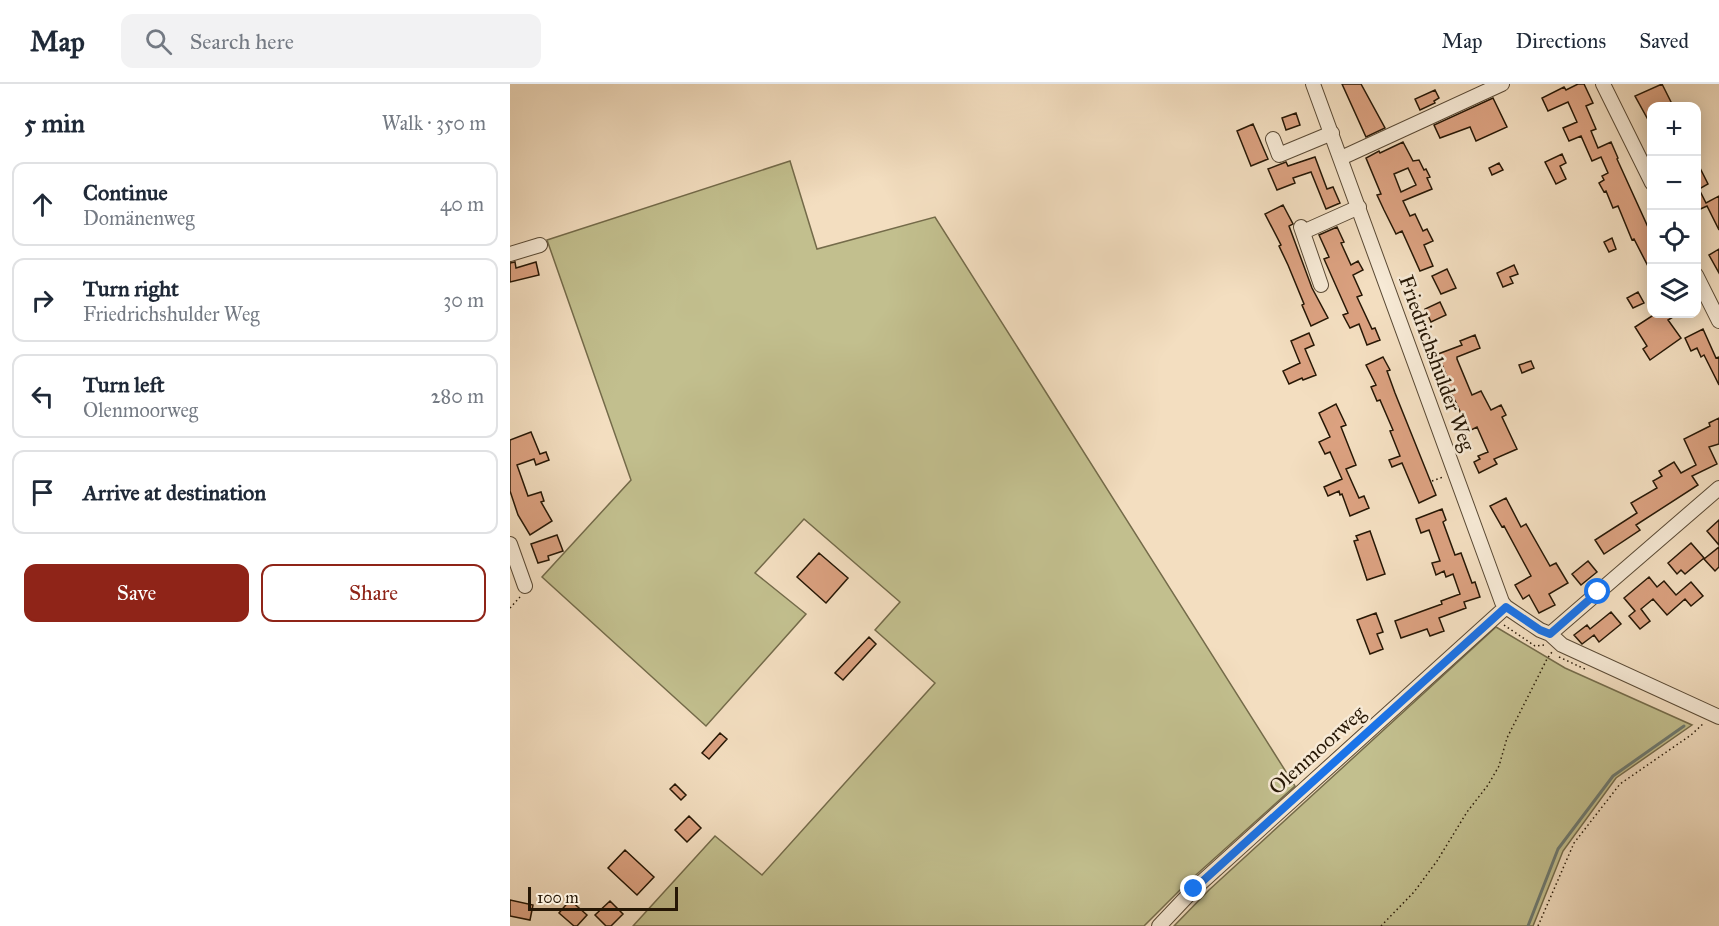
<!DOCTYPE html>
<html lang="en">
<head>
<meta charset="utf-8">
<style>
  :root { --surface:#fff; --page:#f2f2f3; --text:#1f2937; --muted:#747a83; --line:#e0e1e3; --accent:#8f2418 }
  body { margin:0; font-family:"IM FELL Great Primer",serif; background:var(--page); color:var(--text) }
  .controls { position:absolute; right:18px; top:18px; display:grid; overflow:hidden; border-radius:12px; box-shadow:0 3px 15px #0003 }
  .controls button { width:54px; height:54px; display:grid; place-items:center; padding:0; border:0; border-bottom:2px solid var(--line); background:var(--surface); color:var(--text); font:30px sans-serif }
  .scale { position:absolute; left:18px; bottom:15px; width:150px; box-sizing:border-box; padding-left:6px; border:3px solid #261705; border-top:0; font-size:16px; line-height:21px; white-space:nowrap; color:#261705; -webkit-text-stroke:4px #f7ead6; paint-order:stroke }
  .stop { position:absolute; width:18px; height:18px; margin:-14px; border:4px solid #1a73e8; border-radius:50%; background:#fff }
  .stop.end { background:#1a73e8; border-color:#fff; box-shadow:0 2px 6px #0008 }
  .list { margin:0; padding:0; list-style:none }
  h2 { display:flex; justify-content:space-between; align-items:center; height:78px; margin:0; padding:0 24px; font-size:26px }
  h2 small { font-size:20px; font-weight:400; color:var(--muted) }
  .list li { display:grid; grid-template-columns:39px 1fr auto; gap:18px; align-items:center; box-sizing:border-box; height:84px; margin:0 12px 12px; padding:0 12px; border:2px solid var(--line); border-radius:12px }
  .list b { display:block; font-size:22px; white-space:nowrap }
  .list p { margin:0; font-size:20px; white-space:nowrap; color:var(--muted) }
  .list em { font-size:20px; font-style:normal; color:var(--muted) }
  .actions { display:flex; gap:12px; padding:18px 24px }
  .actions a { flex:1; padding:14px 0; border:2px solid var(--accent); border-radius:12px; text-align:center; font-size:21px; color:var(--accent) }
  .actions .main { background:var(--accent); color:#fff }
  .icon { flex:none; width:33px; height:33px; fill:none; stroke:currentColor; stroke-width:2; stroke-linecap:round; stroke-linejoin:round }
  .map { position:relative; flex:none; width:1209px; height:842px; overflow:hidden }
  header { display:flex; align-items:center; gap:36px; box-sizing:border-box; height:84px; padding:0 30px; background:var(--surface); border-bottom:2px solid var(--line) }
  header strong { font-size:28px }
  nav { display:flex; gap:33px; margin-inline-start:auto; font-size:21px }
  .search { width:420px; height:54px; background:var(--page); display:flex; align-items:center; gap:15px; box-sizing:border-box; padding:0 21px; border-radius:12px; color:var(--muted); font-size:22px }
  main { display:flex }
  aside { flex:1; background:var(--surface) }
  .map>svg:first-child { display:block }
</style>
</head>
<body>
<header>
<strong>Map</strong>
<div class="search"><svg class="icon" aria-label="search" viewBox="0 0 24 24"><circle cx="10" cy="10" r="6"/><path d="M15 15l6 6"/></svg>Search here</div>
<nav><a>Map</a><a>Directions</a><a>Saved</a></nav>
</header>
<main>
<aside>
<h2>5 min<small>Walk · 350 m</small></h2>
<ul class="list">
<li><svg class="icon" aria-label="ahead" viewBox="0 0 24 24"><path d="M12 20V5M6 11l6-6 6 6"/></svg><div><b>Continue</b><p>Domänenweg</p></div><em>40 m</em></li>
<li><svg class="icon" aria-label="right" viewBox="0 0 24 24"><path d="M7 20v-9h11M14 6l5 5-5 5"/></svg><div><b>Turn right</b><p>Friedrichshulder Weg</p></div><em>30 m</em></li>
<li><svg class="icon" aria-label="left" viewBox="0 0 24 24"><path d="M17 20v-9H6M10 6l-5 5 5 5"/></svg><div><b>Turn left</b><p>Olenmoorweg</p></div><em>280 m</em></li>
<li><svg class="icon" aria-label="arrive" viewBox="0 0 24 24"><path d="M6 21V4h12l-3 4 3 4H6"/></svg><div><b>Arrive at destination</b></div></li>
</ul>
<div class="actions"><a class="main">Save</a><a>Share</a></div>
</aside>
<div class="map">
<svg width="1209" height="842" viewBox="0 0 1209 842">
  <rect width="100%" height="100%" fill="#f3dec0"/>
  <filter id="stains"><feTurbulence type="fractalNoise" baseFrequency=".00333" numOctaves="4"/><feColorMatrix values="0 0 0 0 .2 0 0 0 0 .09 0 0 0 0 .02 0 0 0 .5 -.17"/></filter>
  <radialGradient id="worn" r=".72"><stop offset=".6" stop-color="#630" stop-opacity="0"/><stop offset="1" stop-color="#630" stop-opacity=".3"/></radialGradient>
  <path fill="#c2bf8e" stroke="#746b4a" stroke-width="1.5" d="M280,77L307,165L425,133L785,702L677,799L634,842H123L205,752L252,791L425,599L365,546L390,518L294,435L245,489L296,530L196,642L32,493L121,396L37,156Z
    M986,543L1055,584L1182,641L1106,694L1053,767L1023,842H664L699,806Z"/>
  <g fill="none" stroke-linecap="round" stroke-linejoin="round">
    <path stroke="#6d7970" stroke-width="3" d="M1018,842L1048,765L1103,692L1174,642"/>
  </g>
  <path fill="#dba180" stroke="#261705" stroke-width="1.5" fill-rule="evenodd" d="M832,0H851L875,44L856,53Z
    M1068,0H1074L1083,19L1076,22L1086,45L1081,47L1088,64L1101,58L1108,74L1107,75L1142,152V190L1124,155L1122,156L1108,122L1103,124L1096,107L1094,108L1089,99L1094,96L1092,92L1098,89L1091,73L1082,77L1071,52L1059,57L1053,44L1067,38L1058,18L1038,27L1032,14L1054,3L1056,6Z
    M1152,0L1163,22H1142V43L1125,12Z
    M925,6L929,14L924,17L925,19L910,26L905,15Z
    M983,14L997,43L966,57L960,43L930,54L924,41Z
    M786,29L790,41L776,46L772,34Z
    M743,40L758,75L741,82L727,47Z
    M893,58L903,77L909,76L914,86L916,85L920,93L917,94L922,105L893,117L900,132L905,130L913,147L917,145L923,157L914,161L923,182L910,187L892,147L886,150L874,126L867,111L871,110L856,74L869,67L870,69ZM898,84L906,101L891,108L884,90Z
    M1052,70L1056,79L1050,82L1056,95L1046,100L1035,78Z
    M805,73L817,105L823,103L830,119L816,125L801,88L783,94L785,99L767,106L758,85L776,78L778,82Z
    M1186,76L1198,100L1189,105L1196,119L1209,112V146L1197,122L1186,127Z
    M989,79L993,86L982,91L979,84Z
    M773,121L783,140L779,142L802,204L818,234L801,242L792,221L794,220L778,181L769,162L771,161L755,130Z
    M827,143L834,158L831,159L841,181L848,177L853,186L843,191L852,211L847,213L862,245L865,244L870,256L857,261L849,240L840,244L833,231L838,229L814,175L819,173L809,151Z
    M1102,154L1106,165L1099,168L1094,158Z
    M1209,165V189L1199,171Z
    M5,178L6,184L26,178L29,191L0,198V179Z
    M1004,181L1008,190L1000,193L1003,199L993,203L987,189Z
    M937,185L946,204L931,210L922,192Z
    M1128,208L1134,219L1123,224L1117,214Z
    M930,218L936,231L921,238L915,225Z
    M1145,230H1168L1158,236L1171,254L1140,276L1133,265L1137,262L1125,243Z
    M1193,245L1206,274L1209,273V301L1194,271L1191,273L1187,264L1181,267L1175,254Z
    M799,249L804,261L795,265L806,291L793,296L792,294L779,300L773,287L790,279L781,257Z
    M965,251L970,264L947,273V275L962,311L971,307L981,326L991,321L996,331L992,333L1007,365L984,375L987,380L969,389L964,378L970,375L968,372L978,368L967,343L957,348L951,335L953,334L934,293H937L928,270L952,261L950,257Z
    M873,273L880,286L877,287L885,309L926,411L909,419L892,379L882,383L879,376L890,372L880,347L883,346L870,316L867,317L861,303L866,301L856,281Z
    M1021,277L1024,284L1012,289L1009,281Z
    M826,320L836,341L831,343L846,381L836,385L849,414L854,412L859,424L840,432L832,410L830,411L829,407L818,412L814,403L832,395L820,368L815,370L809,358L820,353L809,329Z
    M1209,334V360L1199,363L1207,380L1182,392L1188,401L1126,441L1130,446L1094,470L1085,456L1127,429L1121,419L1147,404L1143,397L1152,392L1149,387L1164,378L1171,389L1186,381L1174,355L1200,342L1199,339Z
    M21,348L30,370L36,368L39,376L26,381L24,375L7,381L18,412L31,408L34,417L31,418L42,437L20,451L8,431L0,407V356Z
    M996,414L1011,443L1016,440L1040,482L1046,479L1058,499L1039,510L1045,521L1029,529L1019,511L1013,515L1005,501L1021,492L994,442L992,443L980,422Z
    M932,425L936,436L933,438L945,471L951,469L962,499L965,498L970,513L954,518L956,524L929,534L934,547L920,552L917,545L891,554L885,537L932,520L931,517L950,510L943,490L936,493L934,487L926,491L922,479L930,477L919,446L911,449L906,435Z
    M1209,436V461L1197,447Z
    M860,447L875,490L857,496L844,457L848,456L846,452Z
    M47,451L53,467L38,472L39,476L28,479L21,460Z
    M1181,459L1194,474L1175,490L1171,486L1167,490L1158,479Z
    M1209,463V483L1205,487L1194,475Z
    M309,469L338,494L316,519L287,493Z
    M1078,477L1087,488L1071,501L1062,490Z
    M1139,493L1147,503L1154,497L1166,511L1181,498L1193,512L1181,522L1175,515L1157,531L1143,515L1131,525L1140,537L1130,545L1119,532L1125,527L1114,514Z
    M1101,528L1111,540L1089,558L1084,551L1072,560L1064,551L1077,541L1080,545Z
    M866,529L873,548L867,550L873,565L860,570L847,536Z
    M359,553L366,560L333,596L325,589Z
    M210,649L217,655L199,675L192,669Z
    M165,700L176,711L171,716L160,705Z
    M179,732L191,744L177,758L165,746Z
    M115,766L144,793L127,811L98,784Z
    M0,816L23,821L20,836L0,832Z
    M60,816L77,831L67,842H64L49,829Z
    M100,817L113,830L101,842H96L85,831Z"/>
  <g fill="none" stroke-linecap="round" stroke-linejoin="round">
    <g stroke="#594934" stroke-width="16">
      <path id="minor" d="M803,0L992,518L996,523L1030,546L1040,550
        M1093,0L1142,99
        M763,55L769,71L822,49
        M831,74L992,0
        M791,143L811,201
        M793,148L849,123
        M0,170L30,161
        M1186,191L1209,237
        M0,460L15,502
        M1040,550L1209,404
        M1040,550L1052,561L1209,633
        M649,842L684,805L996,523"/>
    </g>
    <path stroke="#261705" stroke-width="1.5" stroke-dasharray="1.5 3" stroke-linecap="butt" d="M922,397L933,393
      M0,524L10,513
      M994,541L1025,562L1034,561
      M1049,573L1077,586
      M871,842L904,808L927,777L957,728L978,701L989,682L997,654L1037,575L1042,568
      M1028,842L1064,759L1110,700L1181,651L1194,639"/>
    <use href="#minor" stroke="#f7ead6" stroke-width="14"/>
  </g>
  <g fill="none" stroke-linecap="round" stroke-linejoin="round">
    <path stroke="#1a73e8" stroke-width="8" d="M684,805L996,523L1030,546L1040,550L1088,508"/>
  </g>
  <g text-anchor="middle" stroke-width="5" stroke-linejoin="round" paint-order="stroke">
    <g font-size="21" fill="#261705" stroke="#f7ead6">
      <text transform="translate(927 279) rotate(70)" y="7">Friedrichshulder Weg</text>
      <text transform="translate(807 666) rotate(-42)" y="7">Olenmoorweg</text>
    </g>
  </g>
  <rect width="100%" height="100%" filter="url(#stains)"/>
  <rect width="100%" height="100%" fill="url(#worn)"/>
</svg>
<div class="controls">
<button>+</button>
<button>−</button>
<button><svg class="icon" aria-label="locate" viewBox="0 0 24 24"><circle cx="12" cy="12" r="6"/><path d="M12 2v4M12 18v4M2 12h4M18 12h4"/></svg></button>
<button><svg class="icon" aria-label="layers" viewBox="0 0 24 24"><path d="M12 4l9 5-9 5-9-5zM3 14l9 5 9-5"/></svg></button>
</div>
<div class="scale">100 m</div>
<div class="stop" style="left:1088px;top:508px"></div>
<div class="stop end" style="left:684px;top:805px"></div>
</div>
</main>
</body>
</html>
